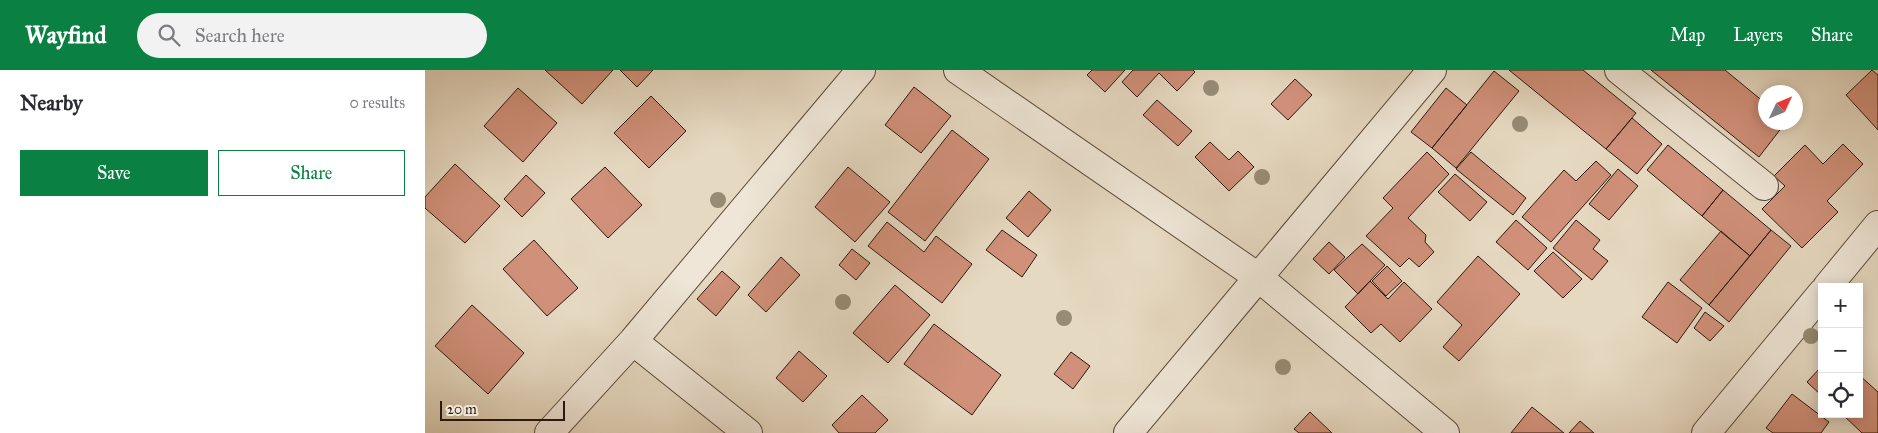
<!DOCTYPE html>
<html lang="en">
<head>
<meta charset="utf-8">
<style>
  :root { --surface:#fff; --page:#f2f2f3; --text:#2b2b33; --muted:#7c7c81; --line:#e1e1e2; --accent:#0b8043 }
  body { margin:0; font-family:"IM FELL Great Primer",serif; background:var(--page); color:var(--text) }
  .controls { position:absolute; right:15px; bottom:15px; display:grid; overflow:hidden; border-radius:0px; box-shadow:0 2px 12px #0003 }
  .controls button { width:45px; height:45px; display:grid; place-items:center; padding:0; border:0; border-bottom:1px solid var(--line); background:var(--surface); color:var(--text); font:25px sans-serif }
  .compass { position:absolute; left:1333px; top:15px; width:45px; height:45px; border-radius:50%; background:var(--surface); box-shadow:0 2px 12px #0003; rotate:46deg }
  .scale { position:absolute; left:15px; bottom:12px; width:125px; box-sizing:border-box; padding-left:5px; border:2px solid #2d190e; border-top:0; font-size:14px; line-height:18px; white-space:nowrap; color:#2d190e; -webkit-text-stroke:4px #efe6d7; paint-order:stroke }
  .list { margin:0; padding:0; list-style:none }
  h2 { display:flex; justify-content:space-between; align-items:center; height:65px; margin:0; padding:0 20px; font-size:21px }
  h2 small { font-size:16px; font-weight:400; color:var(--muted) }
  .actions { display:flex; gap:10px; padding:15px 20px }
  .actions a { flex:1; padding:11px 0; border:1px solid var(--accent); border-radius:0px; text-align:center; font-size:18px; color:var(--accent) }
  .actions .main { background:var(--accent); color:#fff }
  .icon { flex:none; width:28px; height:28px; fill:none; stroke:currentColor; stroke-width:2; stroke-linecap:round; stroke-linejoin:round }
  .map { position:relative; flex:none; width:1453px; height:363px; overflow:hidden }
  header { display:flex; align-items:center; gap:30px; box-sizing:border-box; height:70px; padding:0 25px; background:var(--accent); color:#fff }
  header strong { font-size:24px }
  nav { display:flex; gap:28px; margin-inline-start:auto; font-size:18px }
  .search { width:350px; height:45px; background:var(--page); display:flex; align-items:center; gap:12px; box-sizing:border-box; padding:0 18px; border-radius:28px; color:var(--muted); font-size:19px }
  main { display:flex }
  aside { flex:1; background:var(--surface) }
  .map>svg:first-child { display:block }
</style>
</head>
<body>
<header>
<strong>Wayfind</strong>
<div class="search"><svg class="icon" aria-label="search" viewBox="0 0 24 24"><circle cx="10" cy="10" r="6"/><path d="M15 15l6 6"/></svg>Search here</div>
<nav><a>Map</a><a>Layers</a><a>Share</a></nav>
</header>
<main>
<aside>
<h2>Nearby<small>0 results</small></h2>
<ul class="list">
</ul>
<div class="actions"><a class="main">Save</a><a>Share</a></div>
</aside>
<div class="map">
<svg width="1453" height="363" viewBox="0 0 1453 363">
  <rect width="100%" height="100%" fill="#e6d9c1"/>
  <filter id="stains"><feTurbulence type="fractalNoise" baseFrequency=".004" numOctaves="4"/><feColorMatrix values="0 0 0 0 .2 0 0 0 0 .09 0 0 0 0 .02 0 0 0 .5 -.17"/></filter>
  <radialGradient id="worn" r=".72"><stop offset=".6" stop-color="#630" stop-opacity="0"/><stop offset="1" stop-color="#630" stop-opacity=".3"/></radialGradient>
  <path fill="#d09079" stroke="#2d190e" d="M120,0H188L157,34Z
    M195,0H228L212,17Z
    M667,0H700L680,22L662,5Z
    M708,0H768L770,2L752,21L734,3L712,27L697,12Z
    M1084,0H1158L1211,43L1181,79Z
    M1226,0H1300L1340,33V52H1361L1334,87Z
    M1447,0L1453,5V60L1421,25Z
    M1069,1L1094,21L1031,98L1007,78Z
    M870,9L887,25L863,50L846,34Z
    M489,17L526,46L496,83L460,55Z
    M93,18L132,53L98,92L59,56Z
    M1021,18L1042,35L1007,78L986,62Z
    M226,26L261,61L224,98L189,63Z
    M732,30L767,61L753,76L718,45Z
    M1207,48L1237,74L1212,104L1181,79Z
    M527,60L564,89L500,171L463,142Z
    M785,72L804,90L813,81L829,97L804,121L770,87Z
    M1418,74L1438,94L1402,131L1413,142L1377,178L1337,139L1360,116L1349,106L1380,75L1398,94Z
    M1243,75L1298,120L1277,146L1222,100Z
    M1002,82L1024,104L983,148L1001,165L1000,172L1009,182L994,197L984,188L975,197L941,166L968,138L958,128Z
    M1046,82L1101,128L1088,145L1031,99Z
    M1171,91L1186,105L1126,172L1097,147L1139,100L1151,111Z
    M30,94L75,136L40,173L0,138V127Z
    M180,97L217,135L183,168L146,129Z
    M423,97L465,132L430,172L390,137Z
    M1193,99L1213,116L1184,150L1164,134Z
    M1030,104L1062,132L1045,151L1013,122Z
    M101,105L120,123L97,147L79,129Z
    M1298,120L1346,160L1325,186L1277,146Z
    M604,121L626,140L603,167L581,148Z
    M1091,150L1122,178L1103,200L1071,172Z
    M1151,150L1175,170L1168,179L1183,191L1167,210L1128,178Z
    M462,152L499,182L511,166L547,194L517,233L443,176Z
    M577,160L612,185L597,207L561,180Z
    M1346,160L1366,176L1304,252L1284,235Z
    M1296,161L1325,186L1284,235L1255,210Z
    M109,170L153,218L122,246L78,199Z
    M904,172L920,187L904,204L888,189Z
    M937,174L960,195L933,224L909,200Z
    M427,179L445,193L431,210L414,195Z
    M1128,182L1157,209L1138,228L1109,201Z
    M1053,186L1095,224L1034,291L1018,277L1037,255L1012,232Z
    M356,187L375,205L341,242L323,225Z
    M962,196L977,211L961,226L947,211Z
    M297,201L315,217L291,246L272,229Z
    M945,211L963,229L979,212L1007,239L975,272L956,254L946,263L920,237Z
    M1243,212L1277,238L1252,273L1217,247Z
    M470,215L505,245L463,293L428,263Z
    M47,235L99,283L63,324L10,276Z
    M1280,242L1299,256L1285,271L1269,258Z
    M509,254L576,305L547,345L479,294Z
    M374,281L402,306L378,332L351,308Z
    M646,282L665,296L648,319L629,304Z
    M1397,296V326L1382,312Z
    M1434,305L1453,322V363H1437L1417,344H1434Z
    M1367,324L1404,352L1396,363H1348L1341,358Z
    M437,325L463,350L450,363H414L407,355Z
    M1107,337L1139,363H1086Z
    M885,342L907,363H874L869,359Z
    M1155,351L1169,363H1144Z"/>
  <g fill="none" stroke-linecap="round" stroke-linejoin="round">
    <g stroke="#5b493b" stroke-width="30">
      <path id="minor" d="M533,0L833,207L1020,363
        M1194,0L1339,116
        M1402,217L1453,155
        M208,271L323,363
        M124,363L208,271L436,0
        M703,363L1007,0
        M1281,363L1397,223"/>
    </g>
    <use href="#minor" stroke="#efe6d7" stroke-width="28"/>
  </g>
  <g fill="#978b74">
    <circle cx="786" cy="18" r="8"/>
    <circle cx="1095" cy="54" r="8"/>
    <circle cx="837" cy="107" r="8"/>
    <circle cx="293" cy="130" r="8"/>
    <circle cx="418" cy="232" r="8"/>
    <circle cx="639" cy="248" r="8"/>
    <circle cx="1386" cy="266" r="8"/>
    <circle cx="858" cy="297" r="8"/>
  </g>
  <rect width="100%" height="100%" filter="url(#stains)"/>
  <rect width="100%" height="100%" fill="url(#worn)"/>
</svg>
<div class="controls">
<button>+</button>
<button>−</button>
<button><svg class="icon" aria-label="locate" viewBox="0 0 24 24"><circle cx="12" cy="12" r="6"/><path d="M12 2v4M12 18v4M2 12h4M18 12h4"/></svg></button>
</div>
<svg class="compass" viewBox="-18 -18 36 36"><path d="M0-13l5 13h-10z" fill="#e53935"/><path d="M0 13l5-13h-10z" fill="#7c7c81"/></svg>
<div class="scale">20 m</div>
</div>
</main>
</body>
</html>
